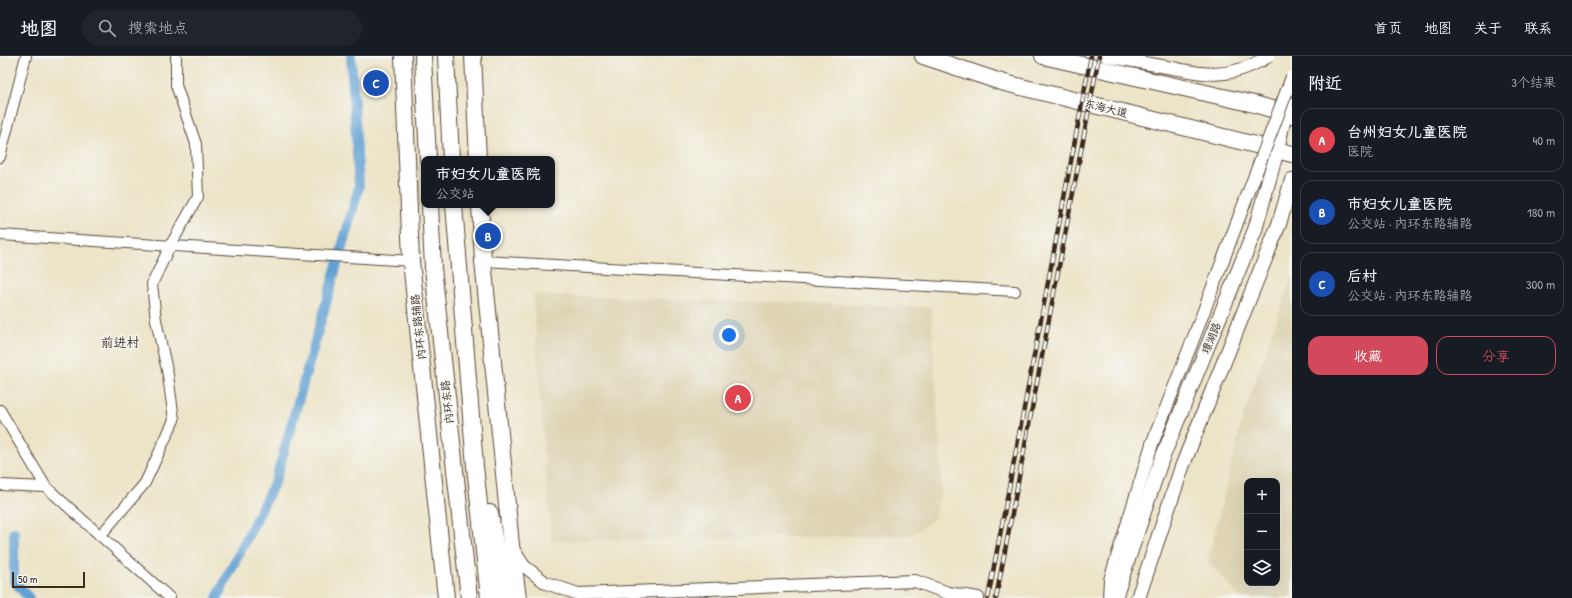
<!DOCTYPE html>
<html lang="zh">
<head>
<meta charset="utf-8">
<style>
  :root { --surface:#171b24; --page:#20242c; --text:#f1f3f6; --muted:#9ea1a6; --line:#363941; --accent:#d1495b }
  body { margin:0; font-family:"Patrick Hand","LXGW WenKai TC",sans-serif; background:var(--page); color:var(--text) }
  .controls { position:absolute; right:12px; bottom:12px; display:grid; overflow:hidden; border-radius:8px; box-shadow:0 4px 16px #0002 }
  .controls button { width:36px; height:36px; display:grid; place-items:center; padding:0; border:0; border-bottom:1px solid var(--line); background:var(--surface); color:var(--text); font:20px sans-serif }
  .scale { position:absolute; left:12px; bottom:10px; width:73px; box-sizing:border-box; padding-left:4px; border:2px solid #3b2a1e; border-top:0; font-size:11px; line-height:14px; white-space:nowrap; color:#3b2a1e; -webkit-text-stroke:3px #f6f6f2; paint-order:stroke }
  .you { position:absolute; left:729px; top:279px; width:14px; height:14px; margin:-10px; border:3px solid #fff; border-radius:50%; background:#1a73e8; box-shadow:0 0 0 6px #1a73e833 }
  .badge { display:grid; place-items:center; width:26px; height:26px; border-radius:50%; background:var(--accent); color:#fff; font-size:13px; font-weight:700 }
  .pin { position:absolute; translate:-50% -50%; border:2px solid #fff; box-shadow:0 1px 4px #0006 }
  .popup { position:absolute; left:421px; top:100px; width:134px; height:52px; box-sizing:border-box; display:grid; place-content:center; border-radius:8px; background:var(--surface); filter:drop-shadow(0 1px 3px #0005); font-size:13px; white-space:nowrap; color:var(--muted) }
  .popup b { font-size:15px; color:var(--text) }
  .popup::after { content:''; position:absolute; left:50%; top:100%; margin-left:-8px; border:8px solid transparent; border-top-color:var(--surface) }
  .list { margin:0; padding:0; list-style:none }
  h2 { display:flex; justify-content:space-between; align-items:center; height:52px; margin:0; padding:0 16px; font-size:17px }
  h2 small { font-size:13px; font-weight:400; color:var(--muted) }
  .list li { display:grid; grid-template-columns:26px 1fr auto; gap:12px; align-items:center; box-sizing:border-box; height:64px; margin:0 8px 8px; padding:0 8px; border:1px solid var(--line); border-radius:12px }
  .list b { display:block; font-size:15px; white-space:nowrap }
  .list p { margin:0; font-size:13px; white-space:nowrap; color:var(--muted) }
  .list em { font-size:13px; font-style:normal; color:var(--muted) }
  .actions { display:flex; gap:8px; padding:12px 16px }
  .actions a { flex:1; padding:9px 0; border:1px solid var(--accent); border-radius:12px; text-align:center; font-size:14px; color:var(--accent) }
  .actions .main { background:var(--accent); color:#fff }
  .icon { flex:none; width:22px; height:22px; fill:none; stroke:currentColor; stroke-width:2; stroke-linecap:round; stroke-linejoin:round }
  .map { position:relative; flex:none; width:1292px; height:542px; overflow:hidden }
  header { display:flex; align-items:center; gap:24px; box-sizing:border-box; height:56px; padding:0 20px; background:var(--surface); border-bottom:1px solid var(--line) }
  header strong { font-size:19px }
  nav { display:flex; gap:22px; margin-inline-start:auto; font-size:14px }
  .search { width:280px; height:36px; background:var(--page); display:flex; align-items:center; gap:10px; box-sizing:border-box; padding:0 14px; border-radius:22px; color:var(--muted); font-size:15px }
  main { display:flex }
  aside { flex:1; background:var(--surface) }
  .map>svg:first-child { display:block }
</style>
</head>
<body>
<header>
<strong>地图</strong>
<div class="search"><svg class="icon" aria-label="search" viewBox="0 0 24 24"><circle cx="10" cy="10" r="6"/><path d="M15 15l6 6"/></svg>搜索地点</div>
<nav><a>首页</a><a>地图</a><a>关于</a><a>联系</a></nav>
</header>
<main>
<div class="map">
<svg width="1292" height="542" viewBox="0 0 1292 542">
  <rect width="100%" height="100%" fill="#f6f6f2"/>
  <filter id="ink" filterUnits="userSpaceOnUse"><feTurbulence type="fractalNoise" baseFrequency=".025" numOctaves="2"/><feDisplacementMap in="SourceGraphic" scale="8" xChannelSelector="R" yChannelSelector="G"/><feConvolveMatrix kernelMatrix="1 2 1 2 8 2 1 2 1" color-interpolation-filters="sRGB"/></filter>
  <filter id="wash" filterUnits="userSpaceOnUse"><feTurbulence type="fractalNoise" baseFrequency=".012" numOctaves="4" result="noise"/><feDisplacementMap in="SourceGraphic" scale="16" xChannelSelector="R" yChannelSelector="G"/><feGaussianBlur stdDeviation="0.9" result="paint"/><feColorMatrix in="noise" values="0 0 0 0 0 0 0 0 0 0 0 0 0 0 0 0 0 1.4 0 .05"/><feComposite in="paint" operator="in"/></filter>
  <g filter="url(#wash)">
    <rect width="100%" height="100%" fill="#ece4c7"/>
    <path fill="#ded4b4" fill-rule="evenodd" d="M1292,220V542H1241L1208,506L1243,360ZM1247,425H1277V527H1247Z
      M533,239L931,251L942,434L933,464L911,479L551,485Z"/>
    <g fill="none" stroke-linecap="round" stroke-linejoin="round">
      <path stroke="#61a0d3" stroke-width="10" d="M14,476V525L29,542
        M217,542L276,423L359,131L351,0"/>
    </g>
  </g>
  <g filter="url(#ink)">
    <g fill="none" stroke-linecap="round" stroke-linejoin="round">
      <g stroke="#564637" stroke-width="12">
        <path id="minor" d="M0,101L26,0
          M0,179L411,205
          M483,205L1015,235
          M0,354L46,431L170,542
          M0,429L46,431
          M100,480L145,427L174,364L168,319L156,264L152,228L170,190L198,141L196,88L176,29V0"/>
      </g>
      <g stroke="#564637" stroke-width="14">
        <path id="tertiary" d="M1106,0L1178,13
          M513,493L524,510L546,527L578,538L915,525L948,537L978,542
          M1109,542L1110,524L1152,388"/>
      </g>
      <g stroke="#564637" stroke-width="16">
        <path id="secondary" d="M1115,542L1161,405L1255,174L1277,94L1287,46
          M1138,542L1182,411L1279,168L1292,124"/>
      </g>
      <g stroke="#564637" stroke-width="18">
        <path id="primary" d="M403,0L411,205L446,542
          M473,0L478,103
          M923,0L1001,26L1292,98
          M1043,0L1254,48L1292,59
          M480,149L483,205L511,489L518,542"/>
      </g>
      <g stroke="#564637" stroke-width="18">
        <path id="trunk" d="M423,0L428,103
          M446,0L451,103
          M430,149L433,212L469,542
          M454,149L475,410L489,542
          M490,457L504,542"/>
      </g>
      <use href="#minor" stroke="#fff" stroke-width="10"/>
      <use href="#tertiary" stroke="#fff" stroke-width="12"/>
      <use href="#secondary" stroke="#fff" stroke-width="14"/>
      <use href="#primary" stroke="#fff" stroke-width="16"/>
      <use href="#trunk" stroke="#fff" stroke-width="16"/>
      <g stroke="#3b2a1e" stroke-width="4.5">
        <path id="rail" d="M988,542L1091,0
          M996,542L1099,0"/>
      </g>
      <use href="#rail" stroke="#f6f6f2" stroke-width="3" stroke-dasharray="9" stroke-linecap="butt"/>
      <g stroke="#564637" stroke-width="14" stroke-linecap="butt">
        <path id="tertiary-bridge" d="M1178,13C1206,19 1226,21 1252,9C1257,6 1264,4 1268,0
          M1152,388L1197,273L1292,21"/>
      </g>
      <use href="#tertiary-bridge" stroke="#fff" stroke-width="12"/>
    </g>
  </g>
  <g text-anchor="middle" stroke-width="3" stroke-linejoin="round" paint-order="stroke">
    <g font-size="11" fill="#3b2a1e" stroke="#f6f6f2">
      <text transform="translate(1106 52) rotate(14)" y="4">东海大道</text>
      <text transform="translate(418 271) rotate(-96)" y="4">内环东路辅路</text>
      <text transform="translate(1211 282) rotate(-68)" y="4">璟湖路</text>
      <text transform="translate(447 346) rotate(-96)" y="4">内环东路</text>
    </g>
    <g font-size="13" fill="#3b2a1e" stroke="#f6f6f2">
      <text x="120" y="291">前进村</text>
    </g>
  </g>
</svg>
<div class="controls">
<button>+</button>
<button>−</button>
<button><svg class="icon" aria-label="layers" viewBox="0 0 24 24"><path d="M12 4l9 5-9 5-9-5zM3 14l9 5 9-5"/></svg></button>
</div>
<div class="scale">50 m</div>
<div class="you"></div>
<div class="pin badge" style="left:738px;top:342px;background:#e0444e">A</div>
<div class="pin badge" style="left:488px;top:180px;background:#1a4fb4">B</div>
<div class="popup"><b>市妇女儿童医院</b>公交站</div>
<div class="pin badge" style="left:376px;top:27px;background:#1a4fb4">C</div>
</div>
<aside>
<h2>附近<small>3个结果</small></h2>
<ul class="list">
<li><span class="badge" style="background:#e0444e">A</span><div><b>台州妇女儿童医院</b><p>医院</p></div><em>40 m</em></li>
<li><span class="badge" style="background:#1a4fb4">B</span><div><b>市妇女儿童医院</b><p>公交站 · 内环东路辅路</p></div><em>180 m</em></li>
<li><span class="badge" style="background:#1a4fb4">C</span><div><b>后村</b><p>公交站 · 内环东路辅路</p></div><em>300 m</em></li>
</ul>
<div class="actions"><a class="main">收藏</a><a>分享</a></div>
</aside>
</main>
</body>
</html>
